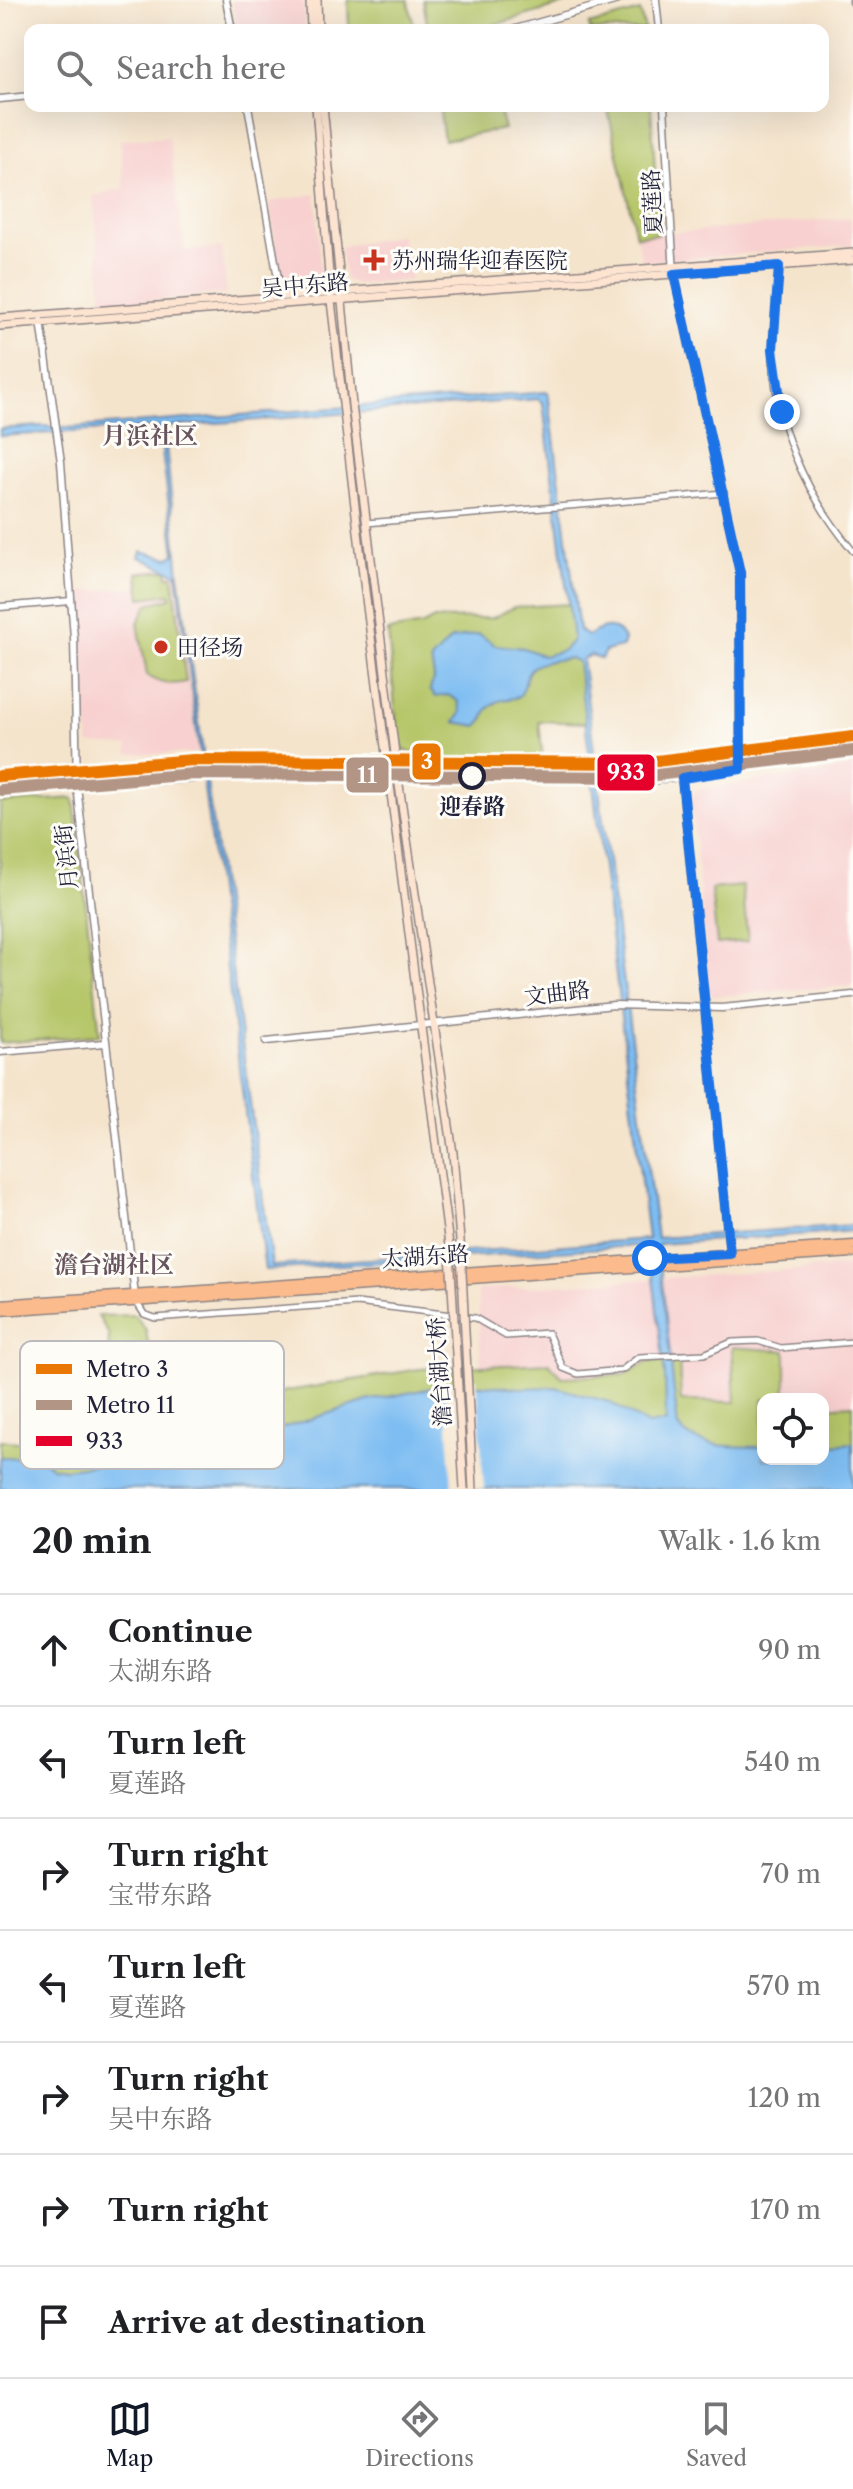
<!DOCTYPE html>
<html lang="en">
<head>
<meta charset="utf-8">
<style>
  :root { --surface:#fff; --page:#f2f2f2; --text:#202124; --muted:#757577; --line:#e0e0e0; --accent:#111827 }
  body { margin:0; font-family:"Libre Caslon Text","Noto Serif SC",serif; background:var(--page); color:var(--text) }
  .controls { position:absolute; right:24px; bottom:24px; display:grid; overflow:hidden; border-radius:16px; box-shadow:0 8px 32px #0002 }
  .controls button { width:72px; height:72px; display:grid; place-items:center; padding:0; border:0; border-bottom:2px solid var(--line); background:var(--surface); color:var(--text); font:40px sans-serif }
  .stop { position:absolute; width:24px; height:24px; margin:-18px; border:6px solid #1a73e8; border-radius:50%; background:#fff }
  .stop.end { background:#1a73e8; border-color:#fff; box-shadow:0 2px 8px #0008 }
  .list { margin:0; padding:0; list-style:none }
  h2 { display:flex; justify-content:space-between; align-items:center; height:104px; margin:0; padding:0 32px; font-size:34px }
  h2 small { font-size:26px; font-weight:400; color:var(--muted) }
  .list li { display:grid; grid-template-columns:52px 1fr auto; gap:24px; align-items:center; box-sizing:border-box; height:112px; padding:0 32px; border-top:2px solid var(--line) }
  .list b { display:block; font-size:30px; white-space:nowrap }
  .list p { margin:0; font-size:26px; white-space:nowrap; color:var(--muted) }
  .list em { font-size:26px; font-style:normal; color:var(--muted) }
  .icon { flex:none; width:44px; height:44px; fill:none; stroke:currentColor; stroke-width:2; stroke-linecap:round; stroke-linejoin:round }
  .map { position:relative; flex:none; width:853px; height:1489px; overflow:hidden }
  .search { position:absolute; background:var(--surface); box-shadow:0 8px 32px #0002; left:24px; right:24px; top:24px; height:88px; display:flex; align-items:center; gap:20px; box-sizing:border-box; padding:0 28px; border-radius:16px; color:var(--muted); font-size:30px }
  .sheet { height:888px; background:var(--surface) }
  nav { display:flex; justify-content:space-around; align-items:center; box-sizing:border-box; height:112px; border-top:2px solid var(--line); background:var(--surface); font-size:22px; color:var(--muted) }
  nav a { display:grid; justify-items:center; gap:4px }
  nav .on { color:var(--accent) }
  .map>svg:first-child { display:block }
</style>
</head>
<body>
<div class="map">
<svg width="853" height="1489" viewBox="0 0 853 1489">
  <rect width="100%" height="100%" fill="#fdfcf7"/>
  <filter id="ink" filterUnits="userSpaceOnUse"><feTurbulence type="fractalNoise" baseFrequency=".0125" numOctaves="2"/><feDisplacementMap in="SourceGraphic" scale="16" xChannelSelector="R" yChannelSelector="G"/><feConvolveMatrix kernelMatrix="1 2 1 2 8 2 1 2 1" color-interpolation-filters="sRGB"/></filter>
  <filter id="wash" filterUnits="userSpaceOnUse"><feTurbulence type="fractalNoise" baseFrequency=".006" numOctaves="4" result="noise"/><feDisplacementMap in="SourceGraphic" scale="32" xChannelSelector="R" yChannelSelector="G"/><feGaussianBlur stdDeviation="1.8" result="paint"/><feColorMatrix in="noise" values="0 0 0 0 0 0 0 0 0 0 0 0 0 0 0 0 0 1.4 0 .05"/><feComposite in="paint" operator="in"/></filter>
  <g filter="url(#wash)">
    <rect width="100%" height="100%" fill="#f5e4cc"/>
    <path fill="#f7d0cf" d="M232,0H304L305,30H238Z
      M169,137L184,251L222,247L227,294L103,304L93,196L124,188L120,140Z
      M316,194L321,281L313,287L282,289L269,202Z
      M851,218L853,245L642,262L636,236Z
      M401,235L411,280L358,284L345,280L340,247Z
      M167,568L175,575L198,753L129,754L128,746L89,744L77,592L136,588V570Z
      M853,767V986L713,996L708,989L692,801L697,790Z
      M853,1266V1432L823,1436V1399H763V1436L481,1377L478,1290Z"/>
    <path fill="#b6c669" stroke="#6c7452" stroke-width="2" d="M348,0H408L415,30H349Z
      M423,0H579L476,30H428Z
      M640,11L645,30H590L589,25Z
      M439,106H498L504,129L444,140Z
      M607,106H651L659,234L636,236Z
      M167,570L168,576H173L186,682C172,685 159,685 147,675L138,623L148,604L171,598L170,594L141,598L138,573Z
      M571,604L586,723L539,721L543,761L426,759L404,750L397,730L388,631L423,625L434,619L493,618L514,607Z
      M74,798L100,1035L0,1043V803Z
      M742,886L748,941L717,944L711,889Z
      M135,1315L146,1330L157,1402L276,1393L419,1369L549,1363L562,1377L624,1375L648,1362L679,1360L681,1401L735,1402L732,1347L786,1351V1399H763V1459H823V1407L853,1405V1489L102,1478L0,1473V1440L65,1448L114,1428L107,1377L109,1335L98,1316Z"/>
    <path fill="#7ebdf2" stroke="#507096" stroke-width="2" fill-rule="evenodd" d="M548,392L579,630L587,636C601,628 615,621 624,639L622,647L605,651L601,659L591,655L582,659L657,1238L853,1225V1231L658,1244L678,1427C698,1450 735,1446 763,1447V1459H823V1446L853,1443V1489H0V1457C18,1460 39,1449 51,1467L66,1469L111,1463L261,1435L367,1401L457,1383L522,1388L555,1387L609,1402L648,1425L666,1422L665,1375L649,1245L265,1270L177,574L139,557L141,551L168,558L175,554L159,427L0,436V429L42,426L67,428ZM538,399L543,403L573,639L564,650L544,656L524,648L495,645L479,634L451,639L431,660L434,677L430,690L436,697L448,695L458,701L461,713L455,722L477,726C486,720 482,716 488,709C497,698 508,700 519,697C526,688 524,683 528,673C534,660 558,661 570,658L578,662L648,1239L272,1266L179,574L164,427Z"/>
    <path fill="#f5e4cc" d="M477,1378L484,1489H452L445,1381Z"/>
  </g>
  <g filter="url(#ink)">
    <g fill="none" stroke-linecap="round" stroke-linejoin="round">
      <g stroke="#8c8384" stroke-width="8">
        <path id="minor" d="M779,266C779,293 773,319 773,346C772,423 805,493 853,551
          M366,523L724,493
          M135,1300L144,1314L155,1318L357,1303L475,1318L506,1336L548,1333L563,1368L578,1374L622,1370L639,1357L704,1354L732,1342L758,1341L781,1348L853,1342"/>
      </g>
      <g stroke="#8c8384" stroke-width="9">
        <path id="tertiary" d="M226,0L232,30
          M656,0L659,30
          M853,0V2
          M512,30L618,0
          M0,99L30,96
          M248,106L281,296
          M664,106L674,274L740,573V763
          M41,321L61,462L74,638L77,786L135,1296
          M0,607L71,601
          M681,772L730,1258
          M266,1041L614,1005L722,1008L853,995
          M0,1052L105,1043"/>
      </g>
      <g stroke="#8c8384" stroke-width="10">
        <path id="secondary" d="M310,0L311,30
          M317,0L318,30
          M316,106L331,301L364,583L450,1253
          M323,106L352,405L398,778L453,1153L461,1253
          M0,318L853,253
          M0,326L853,260
          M0,784L229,770L654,774L853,745
          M0,791L229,776L654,780L853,752"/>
      </g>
      <g stroke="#8c8384" stroke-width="11">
        <path id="primary" d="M0,1304L853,1245
          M0,1311L853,1253"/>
      </g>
      <use href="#minor" stroke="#fff" stroke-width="5"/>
      <use href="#tertiary" stroke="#fff" stroke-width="6"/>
      <use href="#secondary" stroke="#fde4d1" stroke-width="7"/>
      <use href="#primary" stroke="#fbbb8c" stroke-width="8"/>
      <g stroke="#8c8384" stroke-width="10" stroke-linecap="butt">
        <path id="secondary-bridge" d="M450,1253L464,1489
          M461,1253L473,1489"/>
      </g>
      <use href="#secondary-bridge" stroke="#fde4d1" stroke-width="7"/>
      <g stroke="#fdfcf7" stroke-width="16">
        <path id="bus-1" d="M397,771L668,773L853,745"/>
      </g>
      <use href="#bus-1" stroke="#e4002b" stroke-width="10"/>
      <g stroke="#fdfcf7" stroke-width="18">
        <path id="metro-1" d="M0,776L193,760L640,763L853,737"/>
      </g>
      <g stroke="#fdfcf7" stroke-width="18">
        <path id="metro-2" d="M1,790L194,774L640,777L853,751"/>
      </g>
      <use href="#metro-1" stroke="#ea7703" stroke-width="12"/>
      <use href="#metro-2" stroke="#b39586" stroke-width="12"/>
    </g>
  </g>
  <g fill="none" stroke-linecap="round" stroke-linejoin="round" filter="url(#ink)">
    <path stroke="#1a73e8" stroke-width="10" d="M650,1258L730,1254L682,778L741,769L740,573L674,274L779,266L773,349L782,412"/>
  </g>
  <g fill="#c8321e" stroke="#fdfcf7" stroke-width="3">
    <path d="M370 248h8v8h8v8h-8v8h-8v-8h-8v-8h8z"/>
    <circle cx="161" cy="647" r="8"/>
  </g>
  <circle fill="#fdfcf7" stroke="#22223b" stroke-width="4" cx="472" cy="776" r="12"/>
  <g text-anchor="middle" stroke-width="6" stroke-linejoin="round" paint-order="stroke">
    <g font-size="22" fill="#22223b" stroke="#fdfcf7">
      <text transform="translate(652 202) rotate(-93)" y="8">夏莲路</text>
      <text transform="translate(305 285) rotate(-5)" y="8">吴中东路</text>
      <text transform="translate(66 857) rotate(-96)" y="8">月浜街</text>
      <text transform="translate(557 993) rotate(-7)" y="8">文曲路</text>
      <text transform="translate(425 1256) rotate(-4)" y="8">太湖东路</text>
      <text transform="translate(439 1372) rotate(-94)" y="8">澹台湖大桥</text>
    </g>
    <g font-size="22" fill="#22223b" stroke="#fdfcf7" text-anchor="start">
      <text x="392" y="268">苏州瑞华迎春医院</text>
      <text x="177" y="655">田径场</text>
    </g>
    <g font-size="22" font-weight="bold" fill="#22223b" stroke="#fdfcf7">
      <text x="472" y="814">迎春路</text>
    </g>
    <g font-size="24" font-weight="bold" fill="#67545e" stroke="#fdfcf7">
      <text x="150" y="444">月浜社区</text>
      <text x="114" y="1273">澹台湖社区</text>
    </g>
  </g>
  <rect x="20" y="1341" width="264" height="128" rx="12" fill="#fdfcf7" stroke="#bbbbbf" stroke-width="2"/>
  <rect x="36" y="1364" width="36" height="10" fill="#ea7703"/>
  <rect x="36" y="1400" width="36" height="10" fill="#b39586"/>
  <rect x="36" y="1436" width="36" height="10" fill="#e4002b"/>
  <g font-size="22" fill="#22223b">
    <text x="86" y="1377">Metro 3</text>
    <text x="86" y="1413">Metro 11</text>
    <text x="86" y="1449">933</text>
  </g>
  <g stroke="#fdfcf7" stroke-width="3">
    <rect x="411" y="742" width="31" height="39" rx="8" fill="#ea7703"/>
    <rect x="596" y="753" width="60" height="39" rx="8" fill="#e4002b"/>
    <rect x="345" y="756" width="45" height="38" rx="8" fill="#b39586"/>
  </g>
  <g font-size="22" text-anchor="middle" font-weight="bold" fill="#fff">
    <text x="427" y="769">3</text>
    <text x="626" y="780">933</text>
    <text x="367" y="783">11</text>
  </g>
</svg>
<div class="controls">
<button><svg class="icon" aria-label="locate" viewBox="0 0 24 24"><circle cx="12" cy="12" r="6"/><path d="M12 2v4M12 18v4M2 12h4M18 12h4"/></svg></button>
</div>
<div class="stop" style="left:650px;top:1258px"></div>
<div class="stop end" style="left:782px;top:412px"></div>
<div class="search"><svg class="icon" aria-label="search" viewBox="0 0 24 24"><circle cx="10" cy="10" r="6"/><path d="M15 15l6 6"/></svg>Search here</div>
</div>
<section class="sheet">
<h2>20 min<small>Walk · 1.6 km</small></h2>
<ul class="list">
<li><svg class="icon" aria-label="ahead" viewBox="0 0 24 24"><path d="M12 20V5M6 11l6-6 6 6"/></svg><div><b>Continue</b><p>太湖东路</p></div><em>90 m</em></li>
<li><svg class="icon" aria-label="left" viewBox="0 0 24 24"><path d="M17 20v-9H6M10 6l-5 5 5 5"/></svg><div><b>Turn left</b><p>夏莲路</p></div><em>540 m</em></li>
<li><svg class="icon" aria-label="right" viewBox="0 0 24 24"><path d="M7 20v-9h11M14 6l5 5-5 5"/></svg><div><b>Turn right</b><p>宝带东路</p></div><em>70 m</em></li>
<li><svg class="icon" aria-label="left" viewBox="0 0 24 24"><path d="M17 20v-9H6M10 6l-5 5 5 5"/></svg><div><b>Turn left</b><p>夏莲路</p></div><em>570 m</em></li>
<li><svg class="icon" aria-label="right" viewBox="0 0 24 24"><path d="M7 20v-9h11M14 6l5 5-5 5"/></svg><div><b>Turn right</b><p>吴中东路</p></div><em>120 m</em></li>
<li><svg class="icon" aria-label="right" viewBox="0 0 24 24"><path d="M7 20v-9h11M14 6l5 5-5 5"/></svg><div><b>Turn right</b></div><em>170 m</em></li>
<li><svg class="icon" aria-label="arrive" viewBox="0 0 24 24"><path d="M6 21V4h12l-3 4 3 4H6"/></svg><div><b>Arrive at destination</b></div></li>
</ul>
</section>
<nav>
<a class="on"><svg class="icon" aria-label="map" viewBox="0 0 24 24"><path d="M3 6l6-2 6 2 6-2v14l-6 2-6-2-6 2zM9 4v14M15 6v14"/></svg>Map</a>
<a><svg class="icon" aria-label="directions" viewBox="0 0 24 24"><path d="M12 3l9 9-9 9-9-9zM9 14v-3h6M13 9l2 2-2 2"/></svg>Directions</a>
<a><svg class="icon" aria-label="saved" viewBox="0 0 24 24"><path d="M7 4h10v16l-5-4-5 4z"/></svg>Saved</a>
</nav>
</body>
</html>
